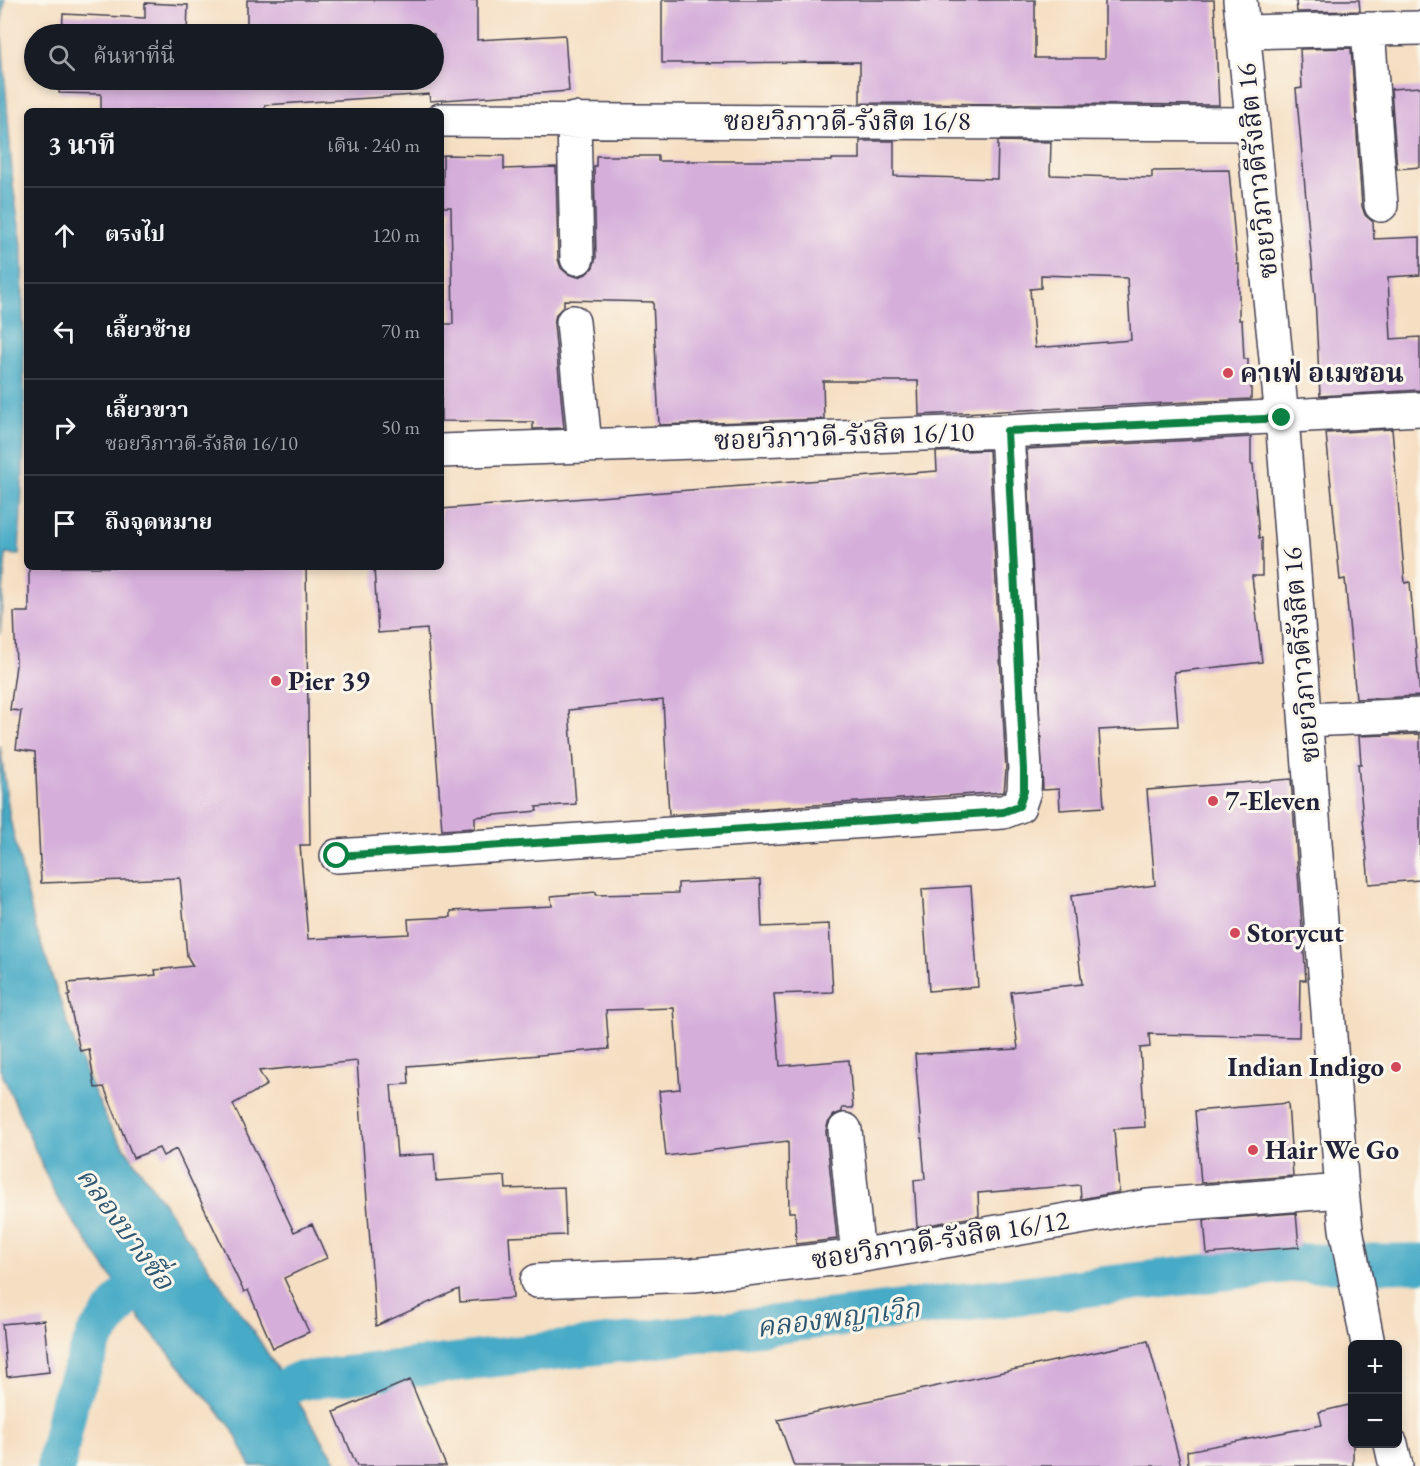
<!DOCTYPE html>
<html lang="th">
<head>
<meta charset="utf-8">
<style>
  :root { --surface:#171b24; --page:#20242c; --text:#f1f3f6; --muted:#9ea1a6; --line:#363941 }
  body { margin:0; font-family:"EB Garamond","Noto Serif Thai",serif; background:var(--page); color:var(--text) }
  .controls { position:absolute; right:18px; bottom:18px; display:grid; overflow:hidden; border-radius:9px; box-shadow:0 3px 9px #0003 }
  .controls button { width:54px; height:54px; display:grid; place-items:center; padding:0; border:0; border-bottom:2px solid var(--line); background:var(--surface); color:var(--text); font:30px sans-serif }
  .stop { position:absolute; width:18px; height:18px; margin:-14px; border:4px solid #0b8043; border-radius:50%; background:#fff }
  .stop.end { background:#0b8043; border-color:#fff; box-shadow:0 2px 6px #0008 }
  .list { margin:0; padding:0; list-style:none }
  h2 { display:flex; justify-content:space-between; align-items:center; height:78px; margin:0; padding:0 24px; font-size:26px }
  h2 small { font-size:20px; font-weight:400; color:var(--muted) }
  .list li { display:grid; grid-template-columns:39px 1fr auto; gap:18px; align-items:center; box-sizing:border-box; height:96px; padding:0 24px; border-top:2px solid var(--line) }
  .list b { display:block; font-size:22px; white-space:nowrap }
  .list p { margin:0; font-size:20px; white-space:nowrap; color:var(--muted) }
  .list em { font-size:20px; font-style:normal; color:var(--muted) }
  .icon { flex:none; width:33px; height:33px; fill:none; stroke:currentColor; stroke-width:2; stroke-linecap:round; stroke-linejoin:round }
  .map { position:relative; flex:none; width:1420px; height:1466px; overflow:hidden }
  .search { position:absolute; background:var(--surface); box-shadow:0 3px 9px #0003; left:24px; top:24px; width:420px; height:66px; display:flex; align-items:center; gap:15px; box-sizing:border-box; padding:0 21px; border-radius:33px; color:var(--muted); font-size:22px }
  .panel { position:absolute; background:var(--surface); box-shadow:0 3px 9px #0003; left:24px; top:108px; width:420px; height:462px; border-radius:9px }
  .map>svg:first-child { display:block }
</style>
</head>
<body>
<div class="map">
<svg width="1420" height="1466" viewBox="0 0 1420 1466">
  <rect width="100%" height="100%" fill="#fbf7ec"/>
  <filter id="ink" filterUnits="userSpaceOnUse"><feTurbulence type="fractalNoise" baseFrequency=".0167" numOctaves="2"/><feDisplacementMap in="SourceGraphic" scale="12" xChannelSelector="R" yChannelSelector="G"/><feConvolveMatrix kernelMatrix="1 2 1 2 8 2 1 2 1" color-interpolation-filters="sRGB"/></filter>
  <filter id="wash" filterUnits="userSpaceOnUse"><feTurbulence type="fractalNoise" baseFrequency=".008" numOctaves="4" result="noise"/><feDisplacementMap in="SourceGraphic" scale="24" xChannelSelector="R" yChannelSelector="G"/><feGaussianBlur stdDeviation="1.35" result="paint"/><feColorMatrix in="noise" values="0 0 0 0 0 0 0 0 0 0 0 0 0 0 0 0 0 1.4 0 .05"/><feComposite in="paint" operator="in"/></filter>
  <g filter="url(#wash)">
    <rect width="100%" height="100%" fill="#f5dfc3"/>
    <path fill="#46aac6" stroke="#346680" stroke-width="1.5" d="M0,0H5L1,26L13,185L22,244L25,426L19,555L6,554L0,634Z
      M0,745L10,819L35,926L79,1057L110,1127L254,1332L339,1466H251L231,1427L142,1321L55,1195L0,1069Z"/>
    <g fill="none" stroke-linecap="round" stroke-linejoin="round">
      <path stroke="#46aac6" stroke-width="39" d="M260,1399L299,1381L1294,1263H1420
        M56,1466L69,1403L95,1336L150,1265"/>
    </g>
    <g id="blocks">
      <path fill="#d5afda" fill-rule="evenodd" d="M247,0H477V40L565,35L569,91L430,101L429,94L265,105V111H101V94L59,93L60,80H434V34H247Z
        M662,0H1035V58H1105V0H1214L1219,105L860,103V62L662,63Z
        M1296,0H1359L1360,11L1297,12Z
        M145,3L188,5L187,34H62L63,14L145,18Z
        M1351,48L1362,206L1365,215L1373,222L1374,239L1420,237V275L1388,277L1391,339L1420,337V390L1320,396L1315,297L1296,89L1302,88L1300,49Z
        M1420,87V167L1397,169L1391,89Z
        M860,141H894V176L997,179L998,141L1051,142L1050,175L1152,178V171L1229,170L1237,264H1239V320H1242L1244,359H1248V377H1251V399L919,415L918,381H823L824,419L659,425L653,302L564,300V306L556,314L554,324L564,428L533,429V422L441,421V324H453L451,207H443V155L504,156V169L556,167L558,259L561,268L568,274L578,277L586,274L593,267L596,258L594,166H596V156H658V161H832V159H860ZM1041,275L1127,278L1131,340L1035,348L1030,289L1041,288Z
        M1392,429L1405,583L1410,582L1420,696L1356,699L1345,579L1340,580L1326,433Z
        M1251,437V464H1253L1259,538H1262V576H1252L1262,662L1174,672L1178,726L1099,730L1104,807L1060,810L1059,789L1043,790L1027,449Z
        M989,450L1006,770L1004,792L669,815L663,700L569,710L576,804L536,807L537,811L475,817V828L442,830L427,629L378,633L374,567H441V509L937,471L936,452Z
        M29,567H306L310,845H300L308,939L409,934L408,919L451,917V911L552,906L551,896L596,892V895L678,893V883L760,879L762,927L829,924L833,992L774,994L780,1066L849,1060L853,1108H842V1112L834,1115L828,1123L826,1131L837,1239L796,1244L795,1212H789L788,1141L666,1156L659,1091L680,1089L674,1008L606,1010L609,1049L408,1066L409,1084L391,1085L397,1156L434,1154L436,1181L505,1176L506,1189L564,1187L566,1235L509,1237L513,1298L460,1302L459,1289L376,1326L357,1061L259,1071L267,1085L233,1104L294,1232L312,1224L327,1258L284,1278L309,1332L273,1348L248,1290L244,1292L176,1149L163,1156L159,1148L133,1158L104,1087L95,1088L89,1049L80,1051L68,996L70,995L68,983L156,975L155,970L193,966L187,956L180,878L41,883L35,752L16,749L21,711L10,710L16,665L14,612H29Z
        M1420,734V880L1369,884L1358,764H1361L1359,736Z
        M1291,779L1306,980H1300L1299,1037L1149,1034L1150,1047L1140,1048L1145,1127L1114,1129L1119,1192L1081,1199L1080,1185L978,1193L979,1216L917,1227L914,1180L925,1179L915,1054L1018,1049L1011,992L1082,984L1071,896L1155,885L1147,790Z
        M971,886L978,987L929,991L922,889Z
        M1288,1103L1293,1176L1201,1183L1195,1111Z
        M1296,1213L1299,1247L1207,1254L1204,1220Z
        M44,1320L49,1372L7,1377L2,1324Z
        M1148,1341L1181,1466H794L778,1420Z
        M410,1380L446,1466H357L334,1412Z
        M1353,1404V1466H1188L1187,1451L1322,1425L1319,1412Z"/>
    </g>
  </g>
  <g filter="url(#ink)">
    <use href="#blocks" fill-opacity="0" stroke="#423e4f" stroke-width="1.5"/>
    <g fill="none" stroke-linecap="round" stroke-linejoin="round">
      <g stroke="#423e4f" stroke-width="36">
        <path id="minor" d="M1240,0L1282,418L1342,1191L1346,1229L1368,1344
          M1368,29L1381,205
          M1243,32L1420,28
          M574,119L577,258
          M441,120L1252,124
          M573,322L585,445
          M441,451L1007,431L1420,409
          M1307,720L1420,715
          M337,856L1003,812L1019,806L1024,791L1025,770L1007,431
          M845,1130L858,1256
          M537,1281L693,1275L858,1256L1148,1206L1342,1191
          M1391,1444L1396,1466"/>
      </g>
      <use href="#minor" stroke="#fff" stroke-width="33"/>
    </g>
  </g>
  <g fill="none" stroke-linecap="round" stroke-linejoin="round" filter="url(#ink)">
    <path stroke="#0b8043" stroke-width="8" d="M337,856L1003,812L1019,806L1024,791V770L1007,431L1282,418"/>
  </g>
  <g fill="#d1495b" stroke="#fbf7ec" stroke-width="2">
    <circle cx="1228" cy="373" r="6"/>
    <circle cx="276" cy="681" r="6"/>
    <circle cx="1213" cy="801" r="6"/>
    <circle cx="1235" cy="933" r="6"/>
    <circle cx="1396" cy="1067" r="6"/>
    <circle cx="1253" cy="1150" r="6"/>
  </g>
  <g text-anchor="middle" stroke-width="6" stroke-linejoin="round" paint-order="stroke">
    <g font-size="27" fill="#22223b" stroke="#fbf7ec">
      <text x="847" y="130">ซอยวิภาวดี-รังสิต 16/8</text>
      <text transform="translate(1257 171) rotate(-96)" y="9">ซอยวิภาวดีรังสิต 16</text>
      <text transform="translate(844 436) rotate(-2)" y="9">ซอยวิภาวดี-รังสิต 16/10</text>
      <text transform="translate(1301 655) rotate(-95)" y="9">ซอยวิภาวดีรังสิต 16</text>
      <text transform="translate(940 1240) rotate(-9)" y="9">ซอยวิภาวดี-รังสิต 16/12</text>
    </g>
    <g font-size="27" font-weight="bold" fill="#22223b" stroke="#fbf7ec" text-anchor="start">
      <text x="1240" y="382">คาเฟ่ อเมซอน</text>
      <text x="288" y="690">Pier 39</text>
      <text x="1225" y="810">7-Eleven</text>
      <text x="1247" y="942">Storycut</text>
      <text x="1384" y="1076" text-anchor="end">Indian Indigo</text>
      <text x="1265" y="1159">Hair We Go</text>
    </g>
    <g font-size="28" font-style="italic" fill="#305873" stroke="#fbf7ec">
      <text transform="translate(126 1228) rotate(54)" y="10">คลองบางซื่อ</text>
      <text transform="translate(838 1317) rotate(-7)" y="10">คลองพญาเวิก</text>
    </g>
  </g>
</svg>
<div class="controls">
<button>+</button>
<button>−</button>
</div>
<div class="stop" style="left:337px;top:856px"></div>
<div class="stop end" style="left:1282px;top:418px"></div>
<div class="search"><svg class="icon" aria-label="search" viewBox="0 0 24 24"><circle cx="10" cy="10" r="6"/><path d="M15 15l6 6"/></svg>ค้นหาที่นี่</div>
<section class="panel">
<h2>3 นาที<small>เดิน · 240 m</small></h2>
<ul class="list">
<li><svg class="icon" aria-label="ahead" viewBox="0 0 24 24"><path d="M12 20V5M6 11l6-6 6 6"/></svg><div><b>ตรงไป</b></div><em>120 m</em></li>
<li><svg class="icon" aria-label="left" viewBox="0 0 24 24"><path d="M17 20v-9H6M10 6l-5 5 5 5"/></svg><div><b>เลี้ยวซ้าย</b></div><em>70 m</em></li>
<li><svg class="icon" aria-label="right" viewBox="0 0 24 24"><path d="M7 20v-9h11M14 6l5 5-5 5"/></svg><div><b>เลี้ยวขวา</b><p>ซอยวิภาวดี-รังสิต 16/10</p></div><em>50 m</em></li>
<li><svg class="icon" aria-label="arrive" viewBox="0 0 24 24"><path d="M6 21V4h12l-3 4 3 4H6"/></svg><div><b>ถึงจุดหมาย</b></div></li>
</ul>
</section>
</div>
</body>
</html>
